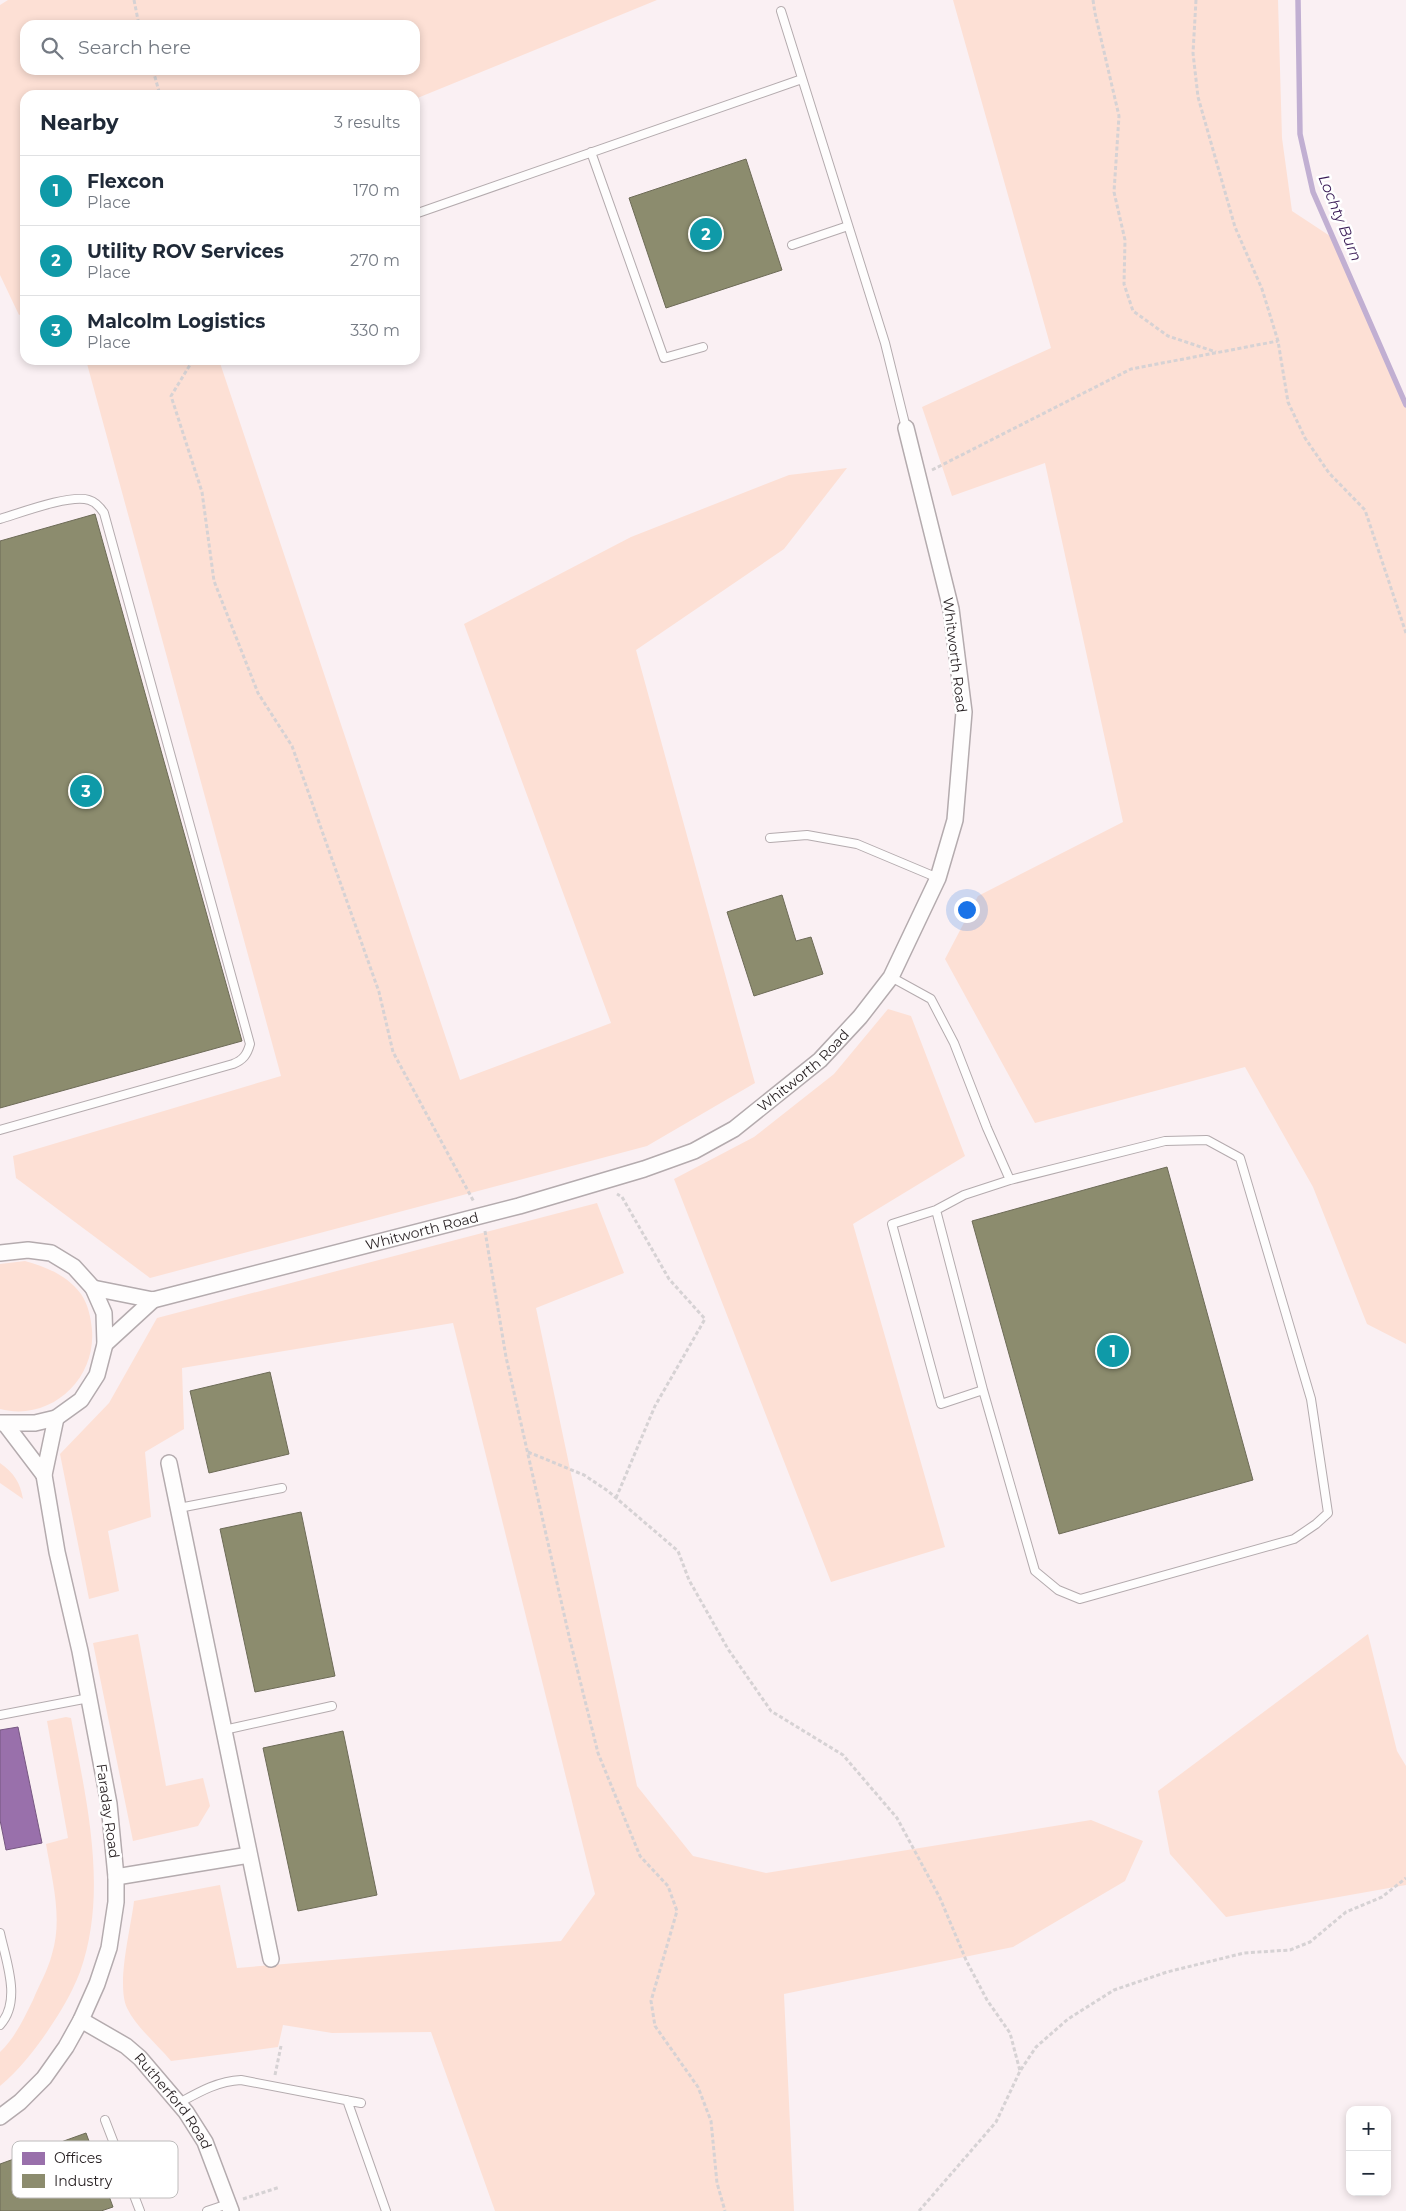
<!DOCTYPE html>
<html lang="en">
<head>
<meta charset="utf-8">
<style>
  :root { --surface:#fff; --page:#f2f2f3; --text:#1f2937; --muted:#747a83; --line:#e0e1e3; --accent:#70686a }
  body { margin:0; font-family:Montserrat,sans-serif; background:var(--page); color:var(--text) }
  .controls { position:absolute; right:15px; bottom:15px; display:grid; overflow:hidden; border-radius:10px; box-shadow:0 2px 8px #0003 }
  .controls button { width:45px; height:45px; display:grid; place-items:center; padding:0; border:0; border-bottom:1px solid var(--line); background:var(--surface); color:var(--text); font:25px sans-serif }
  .you { position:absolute; left:966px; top:909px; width:18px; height:18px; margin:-12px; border:4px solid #fff; border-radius:50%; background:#1a73e8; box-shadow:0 0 0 8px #1a73e833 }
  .badge { display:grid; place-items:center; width:32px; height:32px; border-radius:50%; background:var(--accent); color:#fff; font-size:16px; font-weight:700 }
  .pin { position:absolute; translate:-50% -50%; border:2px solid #fff; box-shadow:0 1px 5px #0006 }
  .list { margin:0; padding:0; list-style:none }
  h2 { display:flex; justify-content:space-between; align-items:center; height:65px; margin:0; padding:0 20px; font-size:21px }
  h2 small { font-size:16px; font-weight:400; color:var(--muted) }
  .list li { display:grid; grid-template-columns:32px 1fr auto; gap:15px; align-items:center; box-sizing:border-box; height:70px; padding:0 20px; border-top:1px solid var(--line) }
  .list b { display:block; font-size:19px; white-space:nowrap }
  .list p { margin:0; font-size:16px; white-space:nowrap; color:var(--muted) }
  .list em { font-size:16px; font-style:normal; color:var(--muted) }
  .icon { flex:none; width:28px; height:28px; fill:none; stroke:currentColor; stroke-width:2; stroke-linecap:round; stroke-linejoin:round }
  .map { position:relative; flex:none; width:1406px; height:2211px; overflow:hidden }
  .search { position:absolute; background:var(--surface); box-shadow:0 2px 8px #0003; left:20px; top:20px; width:400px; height:55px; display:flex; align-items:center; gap:12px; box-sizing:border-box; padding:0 18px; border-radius:15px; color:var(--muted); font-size:19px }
  .panel { position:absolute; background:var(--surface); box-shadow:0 2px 8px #0003; left:20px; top:90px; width:400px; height:275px; border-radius:15px }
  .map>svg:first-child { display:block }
</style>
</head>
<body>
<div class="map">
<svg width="1406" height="2211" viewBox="0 0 1406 2211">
  <rect width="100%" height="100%" fill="#faf0f3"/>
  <path fill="#fde0d5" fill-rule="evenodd" d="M8,0H657L415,99V95H25V312L19,315L0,275V5ZM25,25H415V70H25Z
    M953,0H1278L1282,138L1292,211L1333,238L1406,408V1344L1367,1324L1313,1187L1245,1067L1035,1123L945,959L978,896L1123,822L1045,463L952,496L922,407L1051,348Z
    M86,360H219L460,1080L611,1023L464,624L631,537L789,475L847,468L784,549L636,650L755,1083L647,1146L150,1278L16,1178L13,1156L281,1076Z
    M888,1009L911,1016L965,1156L853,1224L945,1547L831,1582L674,1179L754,1137L834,1074Z
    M597,1203L624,1273L536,1308L637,1786L693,1856L766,1873L1091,1820L1143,1841L1125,1881L1013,1947L784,1994L794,2211H495L431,2032L332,2033L283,2025L278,2047L171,2061C157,2044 136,2027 127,2008C116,1984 131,1928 134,1901L220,1885L237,1968L561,1941L595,1894L453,1323L182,1368L184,1429L145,1452L151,1517L108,1531L119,1591L89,1599L60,1454L109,1403L157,1318Z
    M25,1261C46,1267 67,1275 81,1294C88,1304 91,1318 92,1330C96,1380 50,1422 0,1409V1264Z
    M0,1463C14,1473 20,1482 23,1499L0,1483Z
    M138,1634L166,1786L203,1778L210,1806L198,1826L133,1841L93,1643Z
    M1368,1634L1397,1751L1406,1766V1885L1226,1917L1170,1854L1158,1791Z
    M66,1717L71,1718C86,1799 109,1891 80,1972C72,1993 60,2013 47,2032C33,2052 19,2070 0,2086V2052C15,2038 24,2018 33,2000C39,1985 48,1970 52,1954C63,1918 52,1880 46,1844L68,1838L47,1721Z"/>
  <path fill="#9970ab" stroke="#765781" d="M18,1727L42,1843L6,1850L0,1820V1730Z"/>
  <path fill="#8c8c6e" stroke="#6d6b57" d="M746,159L782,270L666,308L629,198Z
    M95,514L242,1041L0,1108V541Z
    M782,895L796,941L811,937L823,974L754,996L727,912Z
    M1167,1167L1253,1480L1059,1534L972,1221Z
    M270,1372L289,1454L209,1473L190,1391Z
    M301,1512L335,1676L255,1692L220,1529Z
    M343,1731L377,1895L298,1911L263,1748Z
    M86,2133L113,2207L101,2211H0V2164Z"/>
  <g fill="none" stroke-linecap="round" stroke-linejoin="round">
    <path stroke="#c1afd2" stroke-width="5.5" d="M1298,0L1300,134L1313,192L1406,405"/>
    <g stroke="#b4abae" stroke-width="10">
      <path id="lane" d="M781,11L885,343L906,428
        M591,152L664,358L703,347
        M415,214L802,79
        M792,245L848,226
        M0,519C20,513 70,494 89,500C96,502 100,507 104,513L250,1044C247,1055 243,1060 233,1064L0,1130
        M770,838L807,835L857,844L938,878
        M891,977L931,999L954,1043L987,1128L1010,1180
        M936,1210L983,1390L941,1404L892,1224L936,1210L964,1195L1010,1180L1165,1141L1207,1140L1240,1158L1311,1399L1328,1513L1316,1524L1294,1539L1080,1599L1058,1590L1035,1571L983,1390
        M179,1508L282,1488
        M0,1715L89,1698
        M224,1730L332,1706
        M0,1933C6,1961 22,2001 0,2025
        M347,2100L386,2211
        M179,2103C199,2092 218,2081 241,2080L361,2103
        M105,2120L140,2211
        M207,2211L228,2204"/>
    </g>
    <g stroke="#b4abae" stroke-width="18">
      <g id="street">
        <path d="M0,1253L28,1250L51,1253L74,1267L93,1288L104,1313L105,1344L97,1375L81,1400L56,1418L35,1423H0"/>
        <path id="s1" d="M93,1288L153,1300L519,1206L644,1169L694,1151L734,1129L820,1060L860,1017L891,977L938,878L955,820L964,712L951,609L906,428"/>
        <path d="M105,1344L153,1300"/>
        <path d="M6,1425L44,1475"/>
        <path d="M169,1463L271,1959"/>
        <path d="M116,1877L249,1855"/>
        <path id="s2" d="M81,2020L126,2046L140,2058L186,2112L205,2142L231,2211"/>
        <path d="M0,2117L20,2102L44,2078L66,2047L81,2020L97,1984L109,1948L116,1902V1877L109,1804L80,1651L57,1552L44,1475L56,1418"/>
      </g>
    </g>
    <path stroke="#d6d2d4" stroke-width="3" stroke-dasharray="4 2.5" stroke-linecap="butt" d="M134,0L139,25
      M1093,0L1095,13L1119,116L1114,192L1125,240L1124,284L1133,311L1168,336L1216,352
      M1196,0L1193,53L1198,97L1235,227L1262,289L1278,341L1288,402L1305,438L1329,473L1365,510L1406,633
      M153,70L160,95
      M193,360L171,396L202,492L214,581L258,693L292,746L379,992L393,1052L474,1202
      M932,470L1131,369L1278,341
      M485,1231L506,1357L569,1636L598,1753L640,1856L668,1886L677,1911L651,2001L655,2026L698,2087L711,2121L717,2183L725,2211
      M528,1452L584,1475L608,1491L678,1551L689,1580L728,1649L771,1711L843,1755L897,1818L940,1898L966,1960L987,2000L1010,2033L1020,2071
      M616,1498L655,1406L705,1319L669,1279L622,1197L617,1194
      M275,2075L281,2046
      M243,2199L280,2187
      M919,2211L996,2122L1020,2071L1036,2047L1068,2019L1114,1990L1167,1972L1244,1953L1290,1950L1310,1942L1346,1912L1382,1897L1406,1878"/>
    <use href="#lane" stroke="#fefdfd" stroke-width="8"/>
    <use href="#street" stroke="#fefdfd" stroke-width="15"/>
  </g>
  <g text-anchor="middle" stroke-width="5" stroke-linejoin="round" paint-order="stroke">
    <g font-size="14" fill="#251e20" stroke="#fff">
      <text transform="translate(955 655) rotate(83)" y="5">Whitworth Road</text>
      <text dy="5" stroke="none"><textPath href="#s1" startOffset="759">Whitworth Road</textPath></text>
      <text dy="5" stroke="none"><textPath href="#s1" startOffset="339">Whitworth Road</textPath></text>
      <text transform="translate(108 1811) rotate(82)" y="5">Faraday Road</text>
      <text dy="5" stroke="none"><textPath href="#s2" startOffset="125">Rutherford Road</textPath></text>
    </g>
    <g font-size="15" font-style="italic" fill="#391b56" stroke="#fff">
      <text transform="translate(1340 218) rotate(68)" y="5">Lochty Burn</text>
    </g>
  </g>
  <rect x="12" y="2141" width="166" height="57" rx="8" fill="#fff" stroke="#bebcbc" stroke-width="1"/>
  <rect x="22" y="2152" width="23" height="13" fill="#9970ab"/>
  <rect x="22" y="2174" width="23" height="14" fill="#8c8c6e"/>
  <g font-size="14" fill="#251e20">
    <text x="54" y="2163">Offices</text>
    <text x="54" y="2186">Industry</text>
  </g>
</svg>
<div class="controls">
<button>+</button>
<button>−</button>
</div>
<div class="you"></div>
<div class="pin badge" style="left:1113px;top:1351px;background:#0f9aa8">1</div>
<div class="pin badge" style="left:706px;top:234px;background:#0f9aa8">2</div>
<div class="pin badge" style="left:86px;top:791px;background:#0f9aa8">3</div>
<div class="search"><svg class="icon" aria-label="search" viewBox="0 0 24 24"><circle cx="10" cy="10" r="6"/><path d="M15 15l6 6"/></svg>Search here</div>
<section class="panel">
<h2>Nearby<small>3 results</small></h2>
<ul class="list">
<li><span class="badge" style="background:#0f9aa8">1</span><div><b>Flexcon</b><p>Place</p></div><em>170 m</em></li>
<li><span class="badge" style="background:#0f9aa8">2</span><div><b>Utility ROV Services</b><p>Place</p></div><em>270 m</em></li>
<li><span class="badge" style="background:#0f9aa8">3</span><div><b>Malcolm Logistics</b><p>Place</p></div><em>330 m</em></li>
</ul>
</section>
</div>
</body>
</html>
